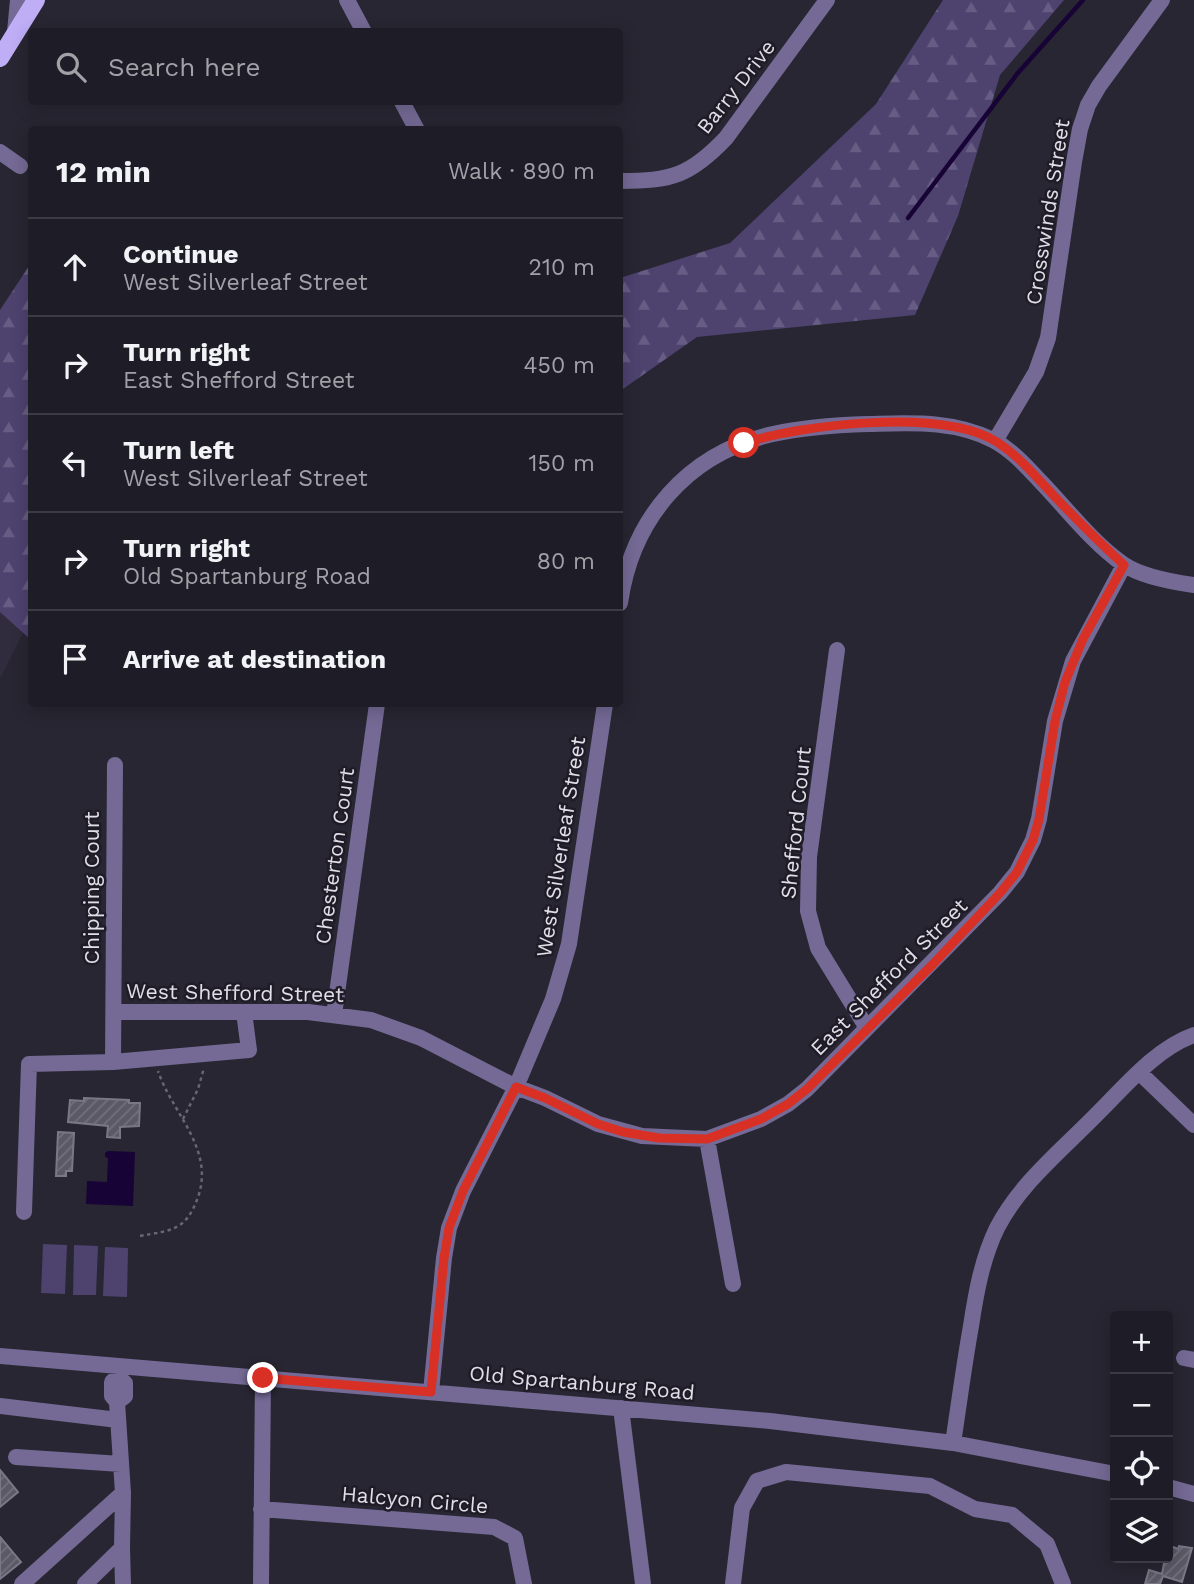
<!DOCTYPE html>
<html lang="en">
<head>
<meta charset="utf-8">
<style>
  :root { --surface:#1e1c26; --page:#26252e; --text:#f1f3f6; --muted:#a1a1a7; --line:#3c3a43 }
  body { margin:0; font-family:"Work Sans",sans-serif; background:var(--page); color:var(--text) }
  .controls { position:absolute; right:21px; bottom:21px; display:grid; overflow:hidden; border-radius:7px; box-shadow:0 4px 18px #0003 }
  .controls button { width:63px; height:63px; display:grid; place-items:center; padding:0; border:0; border-bottom:2px solid var(--line); background:var(--surface); color:var(--text); font:35px sans-serif }
  .stop { position:absolute; width:21px; height:21px; margin:-16px; border:5px solid #d93025; border-radius:50%; background:#fff }
  .stop.end { background:#d93025; border-color:#fff; box-shadow:0 2px 7px #0008 }
  .list { margin:0; padding:0; list-style:none }
  h2 { display:flex; justify-content:space-between; align-items:center; height:91px; margin:0; padding:0 28px; font-size:30px }
  h2 small { font-size:23px; font-weight:400; color:var(--muted) }
  .list li { display:grid; grid-template-columns:46px 1fr auto; gap:21px; align-items:center; box-sizing:border-box; height:98px; padding:0 28px; border-top:2px solid var(--line) }
  .list b { display:block; font-size:26px; white-space:nowrap }
  .list p { margin:0; font-size:23px; white-space:nowrap; color:var(--muted) }
  .list em { font-size:23px; font-style:normal; color:var(--muted) }
  .icon { flex:none; width:38px; height:38px; fill:none; stroke:currentColor; stroke-width:2; stroke-linecap:round; stroke-linejoin:round }
  .map { position:relative; flex:none; width:1194px; height:1584px; overflow:hidden }
  .search { position:absolute; background:var(--surface); box-shadow:0 4px 18px #0003; left:28px; top:28px; width:595px; height:77px; display:flex; align-items:center; gap:18px; box-sizing:border-box; padding:0 24px; border-radius:7px; color:var(--muted); font-size:26px }
  .panel { position:absolute; background:var(--surface); box-shadow:0 4px 18px #0003; left:28px; top:126px; width:595px; height:581px; border-radius:7px }
  .map>svg:first-child { display:block }
</style>
</head>
<body>
<div class="map">
<svg width="1194" height="1584" viewBox="0 0 1194 1584">
  <defs>
    <pattern id="forest-firs" width="22" height="20" patternUnits="userSpaceOnUse" patternTransform="scale(1.75)"><rect width="22" height="20" fill="#4e426f"/><path d="M5 1l3.5 6h-7zM16 11l3.5 6h-7z" fill="#675d84"/></pattern>
    <pattern id="building-hatch" width="6" height="6" patternUnits="userSpaceOnUse" patternTransform="scale(1.75)"><rect width="6" height="6" fill="#5c5967"/><path d="M-1 1l2-2M0 6l6-6M5 7l2-2" fill="none" stroke="#73707d"/></pattern>
  </defs>
  <rect width="100%" height="100%" fill="#282632"/>
  <path fill="#302c3e" d="M0,550L32,599L31,617L0,679Z"/>
  <path fill="url(#forest-firs)" d="M943,0H1064L1000,75L958,216L915,315L697,337L620,391V278L730,243L876,104Z
    M31,263V640L0,612V310Z"/>
  <path fill="#4e426f" d="M43,1244L67,1245L65,1294L41,1293Z
    M74,1245L98,1246L96,1295H73Z
    M105,1247L128,1248L127,1297L103,1296Z"/>
  <path fill="#170335" d="M108,1151L135,1152L133,1206L86,1204L87,1181L107,1182L108,1158L105,1157V1153Z"/>
  <g fill="none" stroke-linecap="round" stroke-linejoin="round">
    <path stroke="#170335" stroke-width="4.5" d="M908,218L1017,74L1083,0"/>
  </g>
  <path fill="url(#building-hatch)" stroke="#7a7786" stroke-width="2" d="M84,1098L129,1100V1103H140L139,1126L120,1127V1138L107,1137L108,1126L68,1122L70,1100L84,1101Z
    M58,1132L74,1133L72,1171H66V1176H56Z
    M0,1470L18,1492L0,1507Z
    M0,1537L21,1562L0,1579Z
    M1168,1545L1178,1549L1179,1546L1192,1548L1182,1582L1163,1576L1160,1584H1145L1149,1570L1162,1574L1165,1558H1168Z"/>
  <g fill="none" stroke-linecap="round" stroke-linejoin="round">
    <path stroke="#686671" stroke-width="2.5" stroke-dasharray="3.5 3.5" stroke-linecap="butt" d="M183,1119L198,1089L204,1068
      M140,1236C172,1230 186,1231 198,1197C215,1149 172,1113 158,1071"/>
    <path stroke="#746a95" stroke-width="16" d="M347,0L364,32
      M15,32L18,0
      M402,102L417,130
      M0,152L20,166
      M620,181C671,181 690,176 726,138L827,0
      M995,441L1036,372L1048,338L1074,162L1080,129L1088,105L1099,86L1162,0
      M620,603C632,518 688,453 773,434C804,427 837,425 868,424C912,423 953,420 993,440C1012,450 1026,466 1041,482C1067,509 1092,542 1123,564C1142,577 1172,582 1194,585
      M837,650L809,857L808,911L818,948L867,1028
      M114,1012H308L371,1020L421,1038L516,1087L545,1098L598,1124L642,1136L707,1139L761,1119L788,1104L807,1089L1000,893L1017,872L1033,840L1039,819L1055,721L1073,661L1124,565
      M334,1015L377,704
      M113,1062L115,765
      M1140,1073L1194,1125
      M707,1139L733,1284
      M24,1212L29,1064L113,1062L249,1050L244,1012
      M0,1356L770,1421L953,1443L1115,1474
      M1184,1358L1194,1360
      M431,1392L444,1258L449,1228L463,1191L516,1087L553,999L569,944L605,704
      M0,1406L118,1420
      M621,1408L643,1584
      M953,1443C959,1404 964,1365 971,1326C976,1293 982,1259 997,1228C1020,1183 1064,1148 1099,1112C1127,1084 1157,1048 1194,1035
      M16,1457L121,1464
      M1168,1487L1194,1494
      M261,1509L494,1527L515,1538L524,1584
      M122,1548L123,1584
      M22,1584L123,1493L117,1402L112,1396V1382L118,1377L125,1383V1396L117,1402
      M85,1584L122,1548L123,1493
      M261,1584L263,1378
      M733,1584L742,1508L757,1481L786,1472L930,1486L975,1509L1012,1515L1047,1544L1063,1584"/>
    <path stroke="#bfaef6" stroke-width="18" d="M0,58L36,0"/>
  </g>
  <g fill="none" stroke-linecap="round" stroke-linejoin="round">
    <path stroke="#d93025" stroke-width="9" d="M263,1378L431,1392L444,1258L449,1228L463,1191L516,1087L545,1098L598,1124L623,1132L659,1138L707,1139L761,1119L788,1104L807,1089L933,964L1000,893L1017,872L1033,840L1039,819L1055,721L1065,682L1083,639L1124,565C1100,543 1078,521 1055,497C1037,478 1020,457 997,442C942,408 805,424 744,443"/>
  </g>
  <g text-anchor="middle" stroke-width="5" stroke-linejoin="round" paint-order="stroke">
    <g font-size="21" fill="#e0dee7" stroke="#1f1c28">
      <text transform="translate(736 87) rotate(-52)" y="7">Barry Drive</text>
      <text transform="translate(1048 212) rotate(-81)" y="7">Crosswinds Street</text>
      <text transform="translate(796 823) rotate(-84)" y="7">Shefford Court</text>
      <text transform="translate(561 847) rotate(-81)" y="7">West Silverleaf Street</text>
      <text transform="translate(335 856) rotate(-82)" y="7">Chesterton Court</text>
      <text transform="translate(92 888) rotate(-90)" y="7">Chipping Court</text>
      <text transform="translate(889 977) rotate(-45)" y="7">East Shefford Street</text>
      <text transform="translate(235 993) rotate(1)" y="7">West Shefford Street</text>
      <text transform="translate(582 1383) rotate(5)" y="7">Old Spartanburg Road</text>
      <text transform="translate(415 1500) rotate(5)" y="7">Halcyon Circle</text>
    </g>
  </g>
</svg>
<div class="controls">
<button>+</button>
<button>−</button>
<button><svg class="icon" aria-label="locate" viewBox="0 0 24 24"><circle cx="12" cy="12" r="6"/><path d="M12 2v4M12 18v4M2 12h4M18 12h4"/></svg></button>
<button><svg class="icon" aria-label="layers" viewBox="0 0 24 24"><path d="M12 4l9 5-9 5-9-5zM3 14l9 5 9-5"/></svg></button>
</div>
<div class="stop" style="left:744px;top:443px"></div>
<div class="stop end" style="left:263px;top:1378px"></div>
<div class="search"><svg class="icon" aria-label="search" viewBox="0 0 24 24"><circle cx="10" cy="10" r="6"/><path d="M15 15l6 6"/></svg>Search here</div>
<section class="panel">
<h2>12 min<small>Walk · 890 m</small></h2>
<ul class="list">
<li><svg class="icon" aria-label="ahead" viewBox="0 0 24 24"><path d="M12 20V5M6 11l6-6 6 6"/></svg><div><b>Continue</b><p>West Silverleaf Street</p></div><em>210 m</em></li>
<li><svg class="icon" aria-label="right" viewBox="0 0 24 24"><path d="M7 20v-9h11M14 6l5 5-5 5"/></svg><div><b>Turn right</b><p>East Shefford Street</p></div><em>450 m</em></li>
<li><svg class="icon" aria-label="left" viewBox="0 0 24 24"><path d="M17 20v-9H6M10 6l-5 5 5 5"/></svg><div><b>Turn left</b><p>West Silverleaf Street</p></div><em>150 m</em></li>
<li><svg class="icon" aria-label="right" viewBox="0 0 24 24"><path d="M7 20v-9h11M14 6l5 5-5 5"/></svg><div><b>Turn right</b><p>Old Spartanburg Road</p></div><em>80 m</em></li>
<li><svg class="icon" aria-label="arrive" viewBox="0 0 24 24"><path d="M6 21V4h12l-3 4 3 4H6"/></svg><div><b>Arrive at destination</b></div></li>
</ul>
</section>
</div>
</body>
</html>
